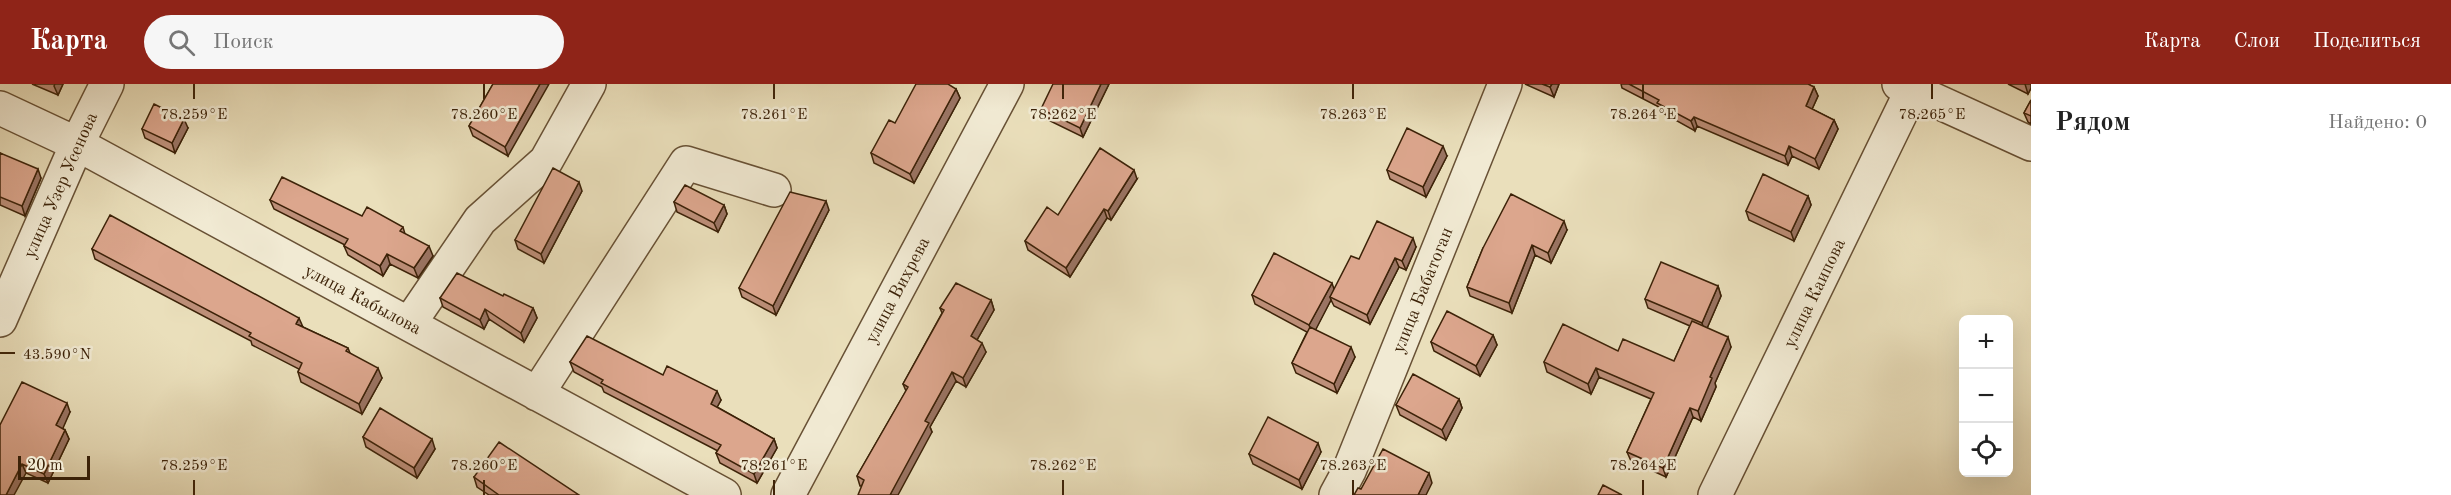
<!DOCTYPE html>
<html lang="ru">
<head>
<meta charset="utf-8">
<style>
  :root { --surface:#fff; --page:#f6f6f6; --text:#222; --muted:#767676; --line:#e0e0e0; --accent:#8f2418 }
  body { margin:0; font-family:"Old Standard TT",serif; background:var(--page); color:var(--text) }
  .controls { position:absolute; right:18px; bottom:18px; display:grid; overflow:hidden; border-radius:9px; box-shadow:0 6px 24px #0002 }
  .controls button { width:54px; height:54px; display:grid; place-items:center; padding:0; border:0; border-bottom:2px solid var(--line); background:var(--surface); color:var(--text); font:30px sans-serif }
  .scale { position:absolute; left:18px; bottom:15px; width:72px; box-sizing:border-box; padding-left:6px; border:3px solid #3c2208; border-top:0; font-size:16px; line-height:21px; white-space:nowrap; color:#3c2208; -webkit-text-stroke:4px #f1ead3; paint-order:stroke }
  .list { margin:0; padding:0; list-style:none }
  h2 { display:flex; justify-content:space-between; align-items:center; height:78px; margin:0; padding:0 24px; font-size:26px }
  h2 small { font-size:20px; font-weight:400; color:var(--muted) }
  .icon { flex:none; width:33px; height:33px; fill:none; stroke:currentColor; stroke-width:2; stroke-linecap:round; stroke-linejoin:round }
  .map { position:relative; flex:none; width:2031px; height:411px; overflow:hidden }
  header { display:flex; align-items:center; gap:36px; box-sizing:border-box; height:84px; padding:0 30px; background:var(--accent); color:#fff }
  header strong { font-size:28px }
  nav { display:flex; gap:33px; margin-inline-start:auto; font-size:21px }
  .search { width:420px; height:54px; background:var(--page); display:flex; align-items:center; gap:15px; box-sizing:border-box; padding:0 21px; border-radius:33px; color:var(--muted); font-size:22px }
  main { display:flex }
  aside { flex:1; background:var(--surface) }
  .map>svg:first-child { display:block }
</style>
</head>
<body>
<header>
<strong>Карта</strong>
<div class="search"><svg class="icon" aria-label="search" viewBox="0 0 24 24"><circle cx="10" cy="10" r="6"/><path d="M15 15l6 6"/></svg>Поиск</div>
<nav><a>Карта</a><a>Слои</a><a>Поделиться</a></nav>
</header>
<main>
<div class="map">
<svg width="2031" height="411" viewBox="0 0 2031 411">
  <rect width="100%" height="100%" fill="#eadfbb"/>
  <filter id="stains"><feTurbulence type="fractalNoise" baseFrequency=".00333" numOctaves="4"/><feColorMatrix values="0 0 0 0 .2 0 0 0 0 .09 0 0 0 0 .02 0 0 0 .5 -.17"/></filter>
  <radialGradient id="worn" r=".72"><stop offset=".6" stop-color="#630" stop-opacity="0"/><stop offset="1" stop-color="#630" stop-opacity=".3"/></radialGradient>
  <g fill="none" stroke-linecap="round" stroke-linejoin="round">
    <g stroke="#685135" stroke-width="36">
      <path id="minor" d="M1899,0L2031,60
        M0,24L77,60L724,411
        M0,236L77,60L107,0
        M409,240L480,136L546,77L589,0
        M537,310L686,79L774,106
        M788,411L1007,0
        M1336,411L1349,387L1505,0
        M1715,411L1912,6"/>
    </g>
    <use href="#minor" stroke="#f1ead3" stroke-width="33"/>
  </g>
  <path fill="#bd8f79" stroke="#3c2208" stroke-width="1.5" d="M32,0H63L58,11Z
    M493,0L508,72L473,52L469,42Z
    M1109,0L1083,53L1044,34L1041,25Z
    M1525,0H1559L1554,13Z
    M1621,0H1808L1814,3L1818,12L1812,25L1834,36L1838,45L1819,85L1792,72L1788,81L1697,42L1695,47L1661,28L1659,23L1622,4Z
    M2008,0H2031V4L2028,10Z
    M956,5L960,14L914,99L874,79L871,69L895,39Z
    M2031,16V40L2028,38L2024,29Z
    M188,44L175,69L145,54L142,45Z
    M0,69L41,94L25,132L0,121Z
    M1447,72L1426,113L1390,95L1387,86Z
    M1137,95L1111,136L1107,134L1070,193L1028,166L1025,157L1058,131Z
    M582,107L544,179L518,165L515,156Z
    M1808,112L1811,121L1794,157L1749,136L1746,127Z
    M270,116L362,132L403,143L405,150L433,172L418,194L390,180L383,192L348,171L344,162L345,161L274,125Z
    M674,118L724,121L727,130L718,148L677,128Z
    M829,126L776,231L742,213L739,204Z
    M1567,146L1551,179L1535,171L1512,229L1470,212L1467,203L1483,164Z
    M1416,163L1406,186L1399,183L1370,240L1334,222L1331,216L1315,246L1355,273L1337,309L1296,289L1292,279L1307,248L1255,220L1252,211L1334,205L1359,175Z
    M92,165L303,243L348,264L350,269L382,294L362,330L301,298L298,288L299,285L252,261L251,257L95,175Z
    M1718,202L1721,212L1707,244L1731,263L1715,299L1716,303L1701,337L1693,333L1666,393L1631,377L1627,368L1651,315L1599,293L1591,310L1547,288L1544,278L1618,267L1674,277L1690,242L1648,224L1645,215Z
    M503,212L533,224L537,234L524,258L489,235L484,245L443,223L440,214Z
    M991,216L994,226L977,256L986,268L966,303L956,297L930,343L932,348L861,402H860L857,392L906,307L903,300L942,229L940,224Z
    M1493,251L1497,261L1480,292L1434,267L1431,258Z
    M570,278L663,291L721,316L717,323L774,355L777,364L757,399L720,379L716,369L718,367L604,308L602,303L574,288Z
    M1459,315L1462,324L1446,356L1400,331L1396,321Z
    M70,328L62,344L65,346L69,355L48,399L26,389L0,341Z
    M363,353L435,365L417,394L366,363Z
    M1321,368L1302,405L1253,380L1249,370Z
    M474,393L579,411H489L477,403Z"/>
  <path fill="#9a7463" stroke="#3c2208" stroke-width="1.5" d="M55,0H63L58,11L54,2Z
    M540,0H549L508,72L505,63Z
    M1101,0H1109L1083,53L1080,44Z
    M1552,0H1559L1554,13L1550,3Z
    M2025,0H2031V4L2028,10Z
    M1814,3L1818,12L1809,32L1806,22Z
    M956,5L960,14L914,99L910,90Z
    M1694,33L1697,42L1695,47L1691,37Z
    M184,35L188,44L175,69L172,59Z
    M1834,36L1838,45L1819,85L1815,75Z
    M1443,62L1447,72L1426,113L1423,103Z
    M1789,62L1792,72L1788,81L1785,72Z
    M38,85L41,94L25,132L22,122Z
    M1134,86L1137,95L1111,136L1108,127Z
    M579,98L582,107L544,179L541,170Z
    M1808,112L1811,121L1794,157L1791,148Z
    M826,117L829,126L776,231L773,222Z
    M724,121L727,130L718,148L714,139Z
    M1104,125L1107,134L1070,193L1066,184Z
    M1564,137L1567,146L1551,179L1548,169Z
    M1413,154L1416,163L1406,186L1402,177Z
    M1532,161L1535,171L1512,229L1509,219Z
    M429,162L433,172L418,194L414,184Z
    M387,170L390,180L383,192L380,182Z
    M1395,174L1399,183L1370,240L1367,231Z
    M1332,199L1335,208L1330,213L1331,216L1313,251L1309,241Z
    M1718,202L1721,212L1705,249L1702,239Z
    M991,216L994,226L974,261L971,252Z
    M533,224L537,234L524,258L521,249Z
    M485,225L489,235L484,245L480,236Z
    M299,234L303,243L296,240Z
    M1493,251L1497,261L1480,292L1476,282Z
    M1728,253L1731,263L1715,299L1716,303L1701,337L1698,327L1710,293Z
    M982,259L986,268L966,303L963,294Z
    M1351,263L1355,273L1337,309L1334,300Z
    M378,284L382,294L362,330L359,320Z
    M1596,284L1599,293L1591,310L1588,300Z
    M952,288L956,297L930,343L932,348L898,411H890L925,337Z
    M717,307L721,316L714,329L711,320Z
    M1459,315L1462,324L1446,356L1442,346Z
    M67,319L70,328L60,351L56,341Z
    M1690,324L1693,333L1666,393L1663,384Z
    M65,346L69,355L48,399L44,390Z
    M432,355L435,365L417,394L414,384Z
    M774,355L777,364L757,399L754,390Z
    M1318,359L1321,368L1302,405L1299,396Z
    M22,380L26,389L14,411H6Z
    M1429,389L1432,399L1426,411H1418Z"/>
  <path fill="#dca68d" stroke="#3c2208" stroke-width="1.5" d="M493,0H540L505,63L469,42Z
    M916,0H948L956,5L910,90L871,69L889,36L895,39Z
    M1053,0H1101L1080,44L1041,25Z
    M1542,0H1552L1550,3Z
    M1629,0H1808L1814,3L1806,22L1834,36L1815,75L1789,62L1785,72L1694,33L1691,37L1657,19L1659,16Z
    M2031,16V32L2024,29Z
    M154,20L184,35L172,59L142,45Z
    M1407,44L1443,62L1423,103L1387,86Z
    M1100,64L1134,86L1108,127L1104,125L1066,184L1025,157L1047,123L1058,131Z
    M0,69L38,85L22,122L0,113Z
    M553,84L579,98L541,170L515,156Z
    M1763,90L1808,112L1791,148L1746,127Z
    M282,93L362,132L367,123L403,143L400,147L429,162L414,184L387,170L380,182L344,162L348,155L270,116Z
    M685,101L724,121L714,139L674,118Z
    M790,108L826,117L773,222L739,204Z
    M1511,110L1564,137L1548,169L1532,161L1509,219L1467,203L1483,164Z
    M110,131L299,234L296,240L348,264L346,267L378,284L359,320L298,288L302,279L249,252L251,249L92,165Z
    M1377,137L1413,154L1402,177L1395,174L1367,231L1330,213L1351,172L1359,175Z
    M1274,169L1332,199L1309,241L1252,211Z
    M1661,178L1718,202L1702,239L1645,215Z
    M457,189L503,212L504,210L533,224L521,249L485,225L480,236L440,214Z
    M956,199L991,216L971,252L982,259L963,294L952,288L925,337L929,339L890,411H858L864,396L857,392L908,303L903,300L944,226L940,224Z
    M1447,227L1493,251L1476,282L1431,258Z
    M1692,237L1728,253L1710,293L1712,294L1698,327L1690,324L1663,384L1627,368L1654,309L1596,284L1588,300L1544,278L1563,240L1618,267L1623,255L1674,277Z
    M1310,243L1351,263L1334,300L1292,279Z
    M587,252L663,291L667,282L717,307L711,320L774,355L754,390L716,369L721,361L601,299L603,296L570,278Z
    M1413,290L1459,315L1442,346L1396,321Z
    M22,298L67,319L56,341L65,346L44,390L22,380L6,411H0V341Z
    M380,324L432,355L414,384L363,353Z
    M1268,333L1318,359L1299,396L1249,370Z
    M499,358L579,411H499L474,393Z
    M1383,365L1429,389L1418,411H1354L1358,404L1361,405Z
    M1603,401L1622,411H1598Z"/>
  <path fill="none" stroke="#3c2208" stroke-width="2" d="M194,0V15M484,0V15M774,0V15M1063,0V15M1353,0V15M1643,0V15M1932,0V15M0,269H15M194,396V411M484,396V411M774,396V411M1063,396V411M1353,396V411M1643,396V411"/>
  <g text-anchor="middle" stroke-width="5" stroke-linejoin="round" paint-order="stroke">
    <g font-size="18" fill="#3c2208" stroke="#f1ead3">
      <text transform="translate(60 101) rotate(-66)" y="6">улица Узер Усенова</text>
      <text transform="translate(897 206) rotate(-62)" y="6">улица Вихрева</text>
      <text transform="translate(1422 206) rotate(-68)" y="6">улица Бабатоган</text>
      <text transform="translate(1814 209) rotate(-64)" y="6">улица Каипова</text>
      <text transform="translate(363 215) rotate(28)" y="6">улица Кабылова</text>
    </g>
  </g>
  <g font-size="15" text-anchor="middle" fill="#3c2208" stroke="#f1ead3" stroke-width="5" stroke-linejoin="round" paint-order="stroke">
    <text x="194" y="35">78.259°E</text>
    <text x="484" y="35">78.260°E</text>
    <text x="774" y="35">78.261°E</text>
    <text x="1063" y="35">78.262°E</text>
    <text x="1353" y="35">78.263°E</text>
    <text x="1643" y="35">78.264°E</text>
    <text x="1932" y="35">78.265°E</text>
    <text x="57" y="275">43.590°N</text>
    <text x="194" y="386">78.259°E</text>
    <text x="484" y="386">78.260°E</text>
    <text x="774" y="386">78.261°E</text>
    <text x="1063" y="386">78.262°E</text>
    <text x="1353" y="386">78.263°E</text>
    <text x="1643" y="386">78.264°E</text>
  </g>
  <rect width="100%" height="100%" filter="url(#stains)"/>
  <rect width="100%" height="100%" fill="url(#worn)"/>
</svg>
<div class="controls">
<button>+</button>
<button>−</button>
<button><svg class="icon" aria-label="locate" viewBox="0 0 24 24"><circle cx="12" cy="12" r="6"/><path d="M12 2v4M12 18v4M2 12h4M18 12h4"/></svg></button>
</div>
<div class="scale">20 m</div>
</div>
<aside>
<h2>Рядом<small>Найдено: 0</small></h2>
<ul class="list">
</ul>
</aside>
</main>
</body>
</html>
